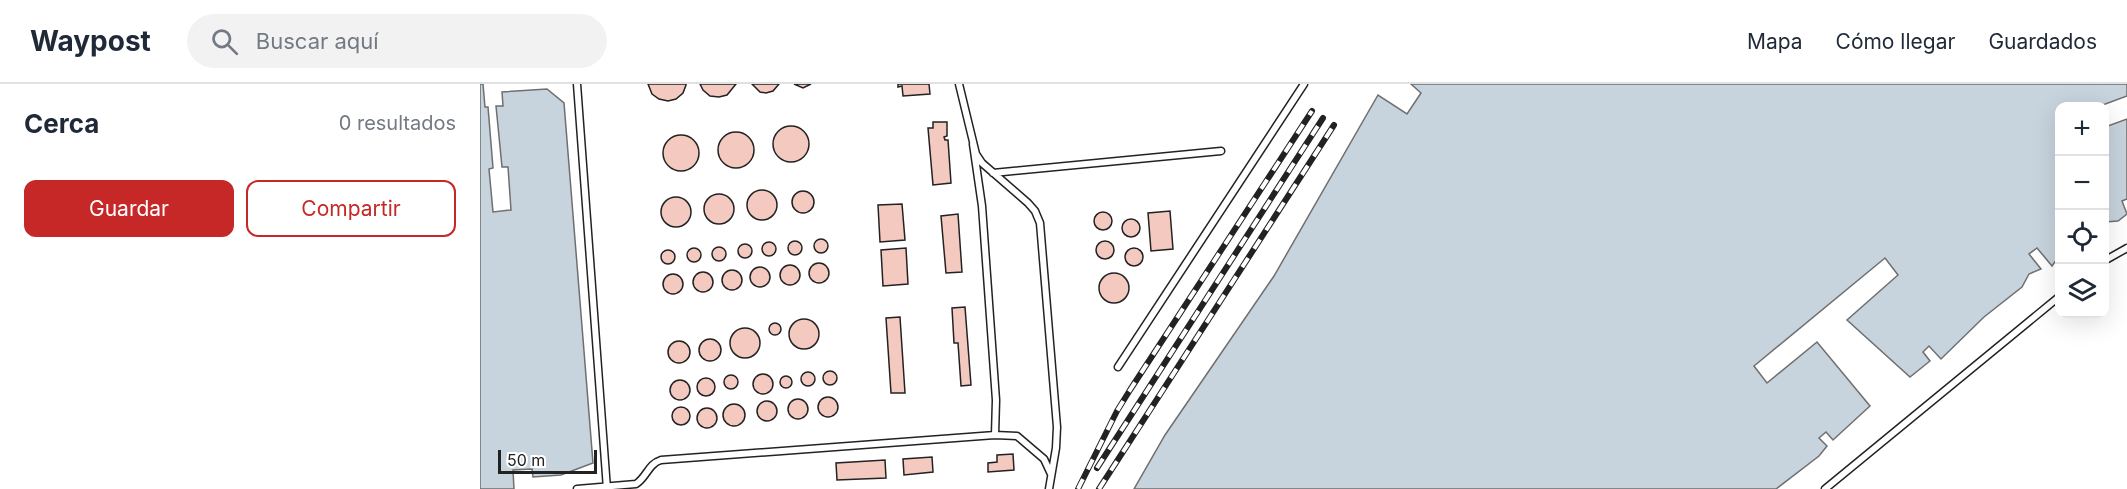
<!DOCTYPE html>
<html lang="es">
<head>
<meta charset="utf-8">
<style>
  :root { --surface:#fff; --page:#f2f2f3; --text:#1f2937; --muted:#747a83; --line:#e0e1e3; --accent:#c62828 }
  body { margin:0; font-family:Inter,sans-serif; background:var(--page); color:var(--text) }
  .controls { position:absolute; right:18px; top:18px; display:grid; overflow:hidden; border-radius:12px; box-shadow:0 6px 24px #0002 }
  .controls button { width:54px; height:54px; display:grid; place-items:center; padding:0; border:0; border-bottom:2px solid var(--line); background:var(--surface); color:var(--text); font:30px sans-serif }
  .scale { position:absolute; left:18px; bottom:15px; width:99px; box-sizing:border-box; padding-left:6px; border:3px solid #222; border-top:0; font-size:16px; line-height:21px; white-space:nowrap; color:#222; -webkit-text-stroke:4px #fff; paint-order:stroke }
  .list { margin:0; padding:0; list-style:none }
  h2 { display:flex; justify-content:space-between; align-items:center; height:78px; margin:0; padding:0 24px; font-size:26px }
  h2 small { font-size:20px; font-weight:400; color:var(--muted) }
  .actions { display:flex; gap:12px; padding:18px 24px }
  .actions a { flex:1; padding:14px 0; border:2px solid var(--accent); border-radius:12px; text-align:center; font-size:21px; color:var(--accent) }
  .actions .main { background:var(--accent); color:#fff }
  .icon { flex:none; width:33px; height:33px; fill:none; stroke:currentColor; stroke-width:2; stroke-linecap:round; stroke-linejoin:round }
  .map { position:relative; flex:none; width:1647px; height:405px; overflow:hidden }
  header { display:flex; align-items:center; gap:36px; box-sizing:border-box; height:84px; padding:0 30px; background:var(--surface); border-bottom:2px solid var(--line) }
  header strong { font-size:28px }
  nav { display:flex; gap:33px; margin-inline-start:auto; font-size:21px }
  .search { width:420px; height:54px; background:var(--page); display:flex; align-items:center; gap:15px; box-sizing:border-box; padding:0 21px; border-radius:33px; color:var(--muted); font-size:22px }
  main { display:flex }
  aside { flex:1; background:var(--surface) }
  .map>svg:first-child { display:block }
</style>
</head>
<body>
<header>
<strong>Waypost</strong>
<div class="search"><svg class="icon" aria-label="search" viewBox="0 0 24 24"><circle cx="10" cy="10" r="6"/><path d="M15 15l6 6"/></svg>Buscar aquí</div>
<nav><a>Mapa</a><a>Cómo llegar</a><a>Guardados</a></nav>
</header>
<main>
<aside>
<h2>Cerca<small>0 resultados</small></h2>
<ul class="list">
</ul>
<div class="actions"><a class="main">Guardar</a><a>Compartir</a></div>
</aside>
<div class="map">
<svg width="1647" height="405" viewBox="0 0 1647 405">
  <rect width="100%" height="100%" fill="#fff"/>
  <path fill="#c7d3dd" stroke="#6f6f6f" stroke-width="1.5" d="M0,0H3L5,23H8L13,84L9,85L13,128L31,126L28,83H22L16,22H23L22,8L67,5L84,19L113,379L81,391L53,393L52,385L33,386L34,405H0Z
    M931,0H1647V12L1620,22H1580V164L1576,168L1579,172L1572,182L1557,164L1549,170L1561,185L1549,190L1542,203L1504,233L1461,275L1449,262L1443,268L1450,277L1430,293L1367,236L1418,191L1405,174L1274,282L1287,299L1337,258L1390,322L1353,356L1346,348L1339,354L1347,362L1339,372L1296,405H654L685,351L794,192L898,11L927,30L941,9Z
    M1647,35V115L1642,117L1647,130L1638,137L1625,138V43Z"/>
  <path fill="#f3c9c0" stroke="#222" stroke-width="1.5" d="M168,0H206V1L203,9L196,15L188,17L179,15L172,10Z
    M220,0H256L247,11L239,13L230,12L223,6Z
    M272,0H299L293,7L286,9L280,8Z
    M314,0H331L323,4Z
    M418,0H449L450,10L423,12L422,2L418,3Z
    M453,38H467V52L464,53L465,56H468L471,99L453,101L448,44H453Z
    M293 60a18 18 0 1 1 36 0a18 18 0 1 1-36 0Z
    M238 66a18 18 0 1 1 36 0a18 18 0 1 1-36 0Z
    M183 69a18 18 0 1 1 36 0a18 18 0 1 1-36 0Z
    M267 121a15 15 0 1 1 30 0a15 15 0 1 1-30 0Z
    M312 118a11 11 0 1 1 22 0a11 11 0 1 1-22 0Z
    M224 125a15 15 0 1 1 30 0a15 15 0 1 1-30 0Z
    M181 128a15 15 0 1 1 30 0a15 15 0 1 1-30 0Z
    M422,120L425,156L400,158L398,121Z
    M690,127L693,165L671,167L668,129Z
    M614 137a9 9 0 1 1 18 0a9 9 0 1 1-18 0Z
    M478,130L482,188L466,189L461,132Z
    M642 144a9 9 0 1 1 18 0a9 9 0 1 1-18 0Z
    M334 162a7 7 0 1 1 14 0a7 7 0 1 1-14 0Z
    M616 166a9 9 0 1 1 18 0a9 9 0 1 1-18 0Z
    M308 164a7 7 0 1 1 14 0a7 7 0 1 1-14 0Z
    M282 165a7 7 0 1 1 14 0a7 7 0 1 1-14 0Z
    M258 167a7 7 0 1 1 14 0a7 7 0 1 1-14 0Z
    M232 170a7 7 0 1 1 14 0a7 7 0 1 1-14 0Z
    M645 173a9 9 0 1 1 18 0a9 9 0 1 1-18 0Z
    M207 171a7 7 0 1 1 14 0a7 7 0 1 1-14 0Z
    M426,164L428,200L403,202L401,166Z
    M181 173a7 7 0 1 1 14 0a7 7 0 1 1-14 0Z
    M329 189a10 10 0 1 1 20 0a10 10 0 1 1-20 0Z
    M300 191a10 10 0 1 1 20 0a10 10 0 1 1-20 0Z
    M270 193a10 10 0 1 1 20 0a10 10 0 1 1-20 0Z
    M242 196a10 10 0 1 1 20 0a10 10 0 1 1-20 0Z
    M213 198a10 10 0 1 1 20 0a10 10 0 1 1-20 0Z
    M619 204a15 15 0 1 1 30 0a15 15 0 1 1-30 0Z
    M183 200a10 10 0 1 1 20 0a10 10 0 1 1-20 0Z
    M485,223L491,301L481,302L478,259H474L472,224Z
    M420,233L425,309H411L406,234Z
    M309 250a15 15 0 1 1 30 0a15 15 0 1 1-30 0Z
    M289 245a6 6 0 1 1 12 0a6 6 0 1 1-12 0Z
    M250 259a15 15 0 1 1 30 0a15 15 0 1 1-30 0Z
    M219 266a11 11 0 1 1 22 0a11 11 0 1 1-22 0Z
    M188 268a11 11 0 1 1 22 0a11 11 0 1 1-22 0Z
    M343 294a7 7 0 1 1 14 0a7 7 0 1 1-14 0Z
    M321 295a7 7 0 1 1 14 0a7 7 0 1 1-14 0Z
    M273 300a10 10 0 1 1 20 0a10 10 0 1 1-20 0Z
    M244 298a7 7 0 1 1 14 0a7 7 0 1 1-14 0Z
    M300 298a6 6 0 1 1 12 0a6 6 0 1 1-12 0Z
    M217 303a9 9 0 1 1 18 0a9 9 0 1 1-18 0Z
    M190 306a10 10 0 1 1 20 0a10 10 0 1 1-20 0Z
    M338 323a10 10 0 1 1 20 0a10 10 0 1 1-20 0Z
    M308 325a10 10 0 1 1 20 0a10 10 0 1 1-20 0Z
    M277 327a10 10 0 1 1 20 0a10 10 0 1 1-20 0Z
    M243 331a11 11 0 1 1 22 0a11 11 0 1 1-22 0Z
    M192 332a9 9 0 1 1 18 0a9 9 0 1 1-18 0Z
    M217 334a10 10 0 1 1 20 0a10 10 0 1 1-20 0Z
    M533,370L534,386L508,388V379L517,378V371Z
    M452,373L453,388L424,391L423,375Z
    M405,376L406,394L357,396L356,379Z"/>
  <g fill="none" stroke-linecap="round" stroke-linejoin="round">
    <g stroke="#222" stroke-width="9">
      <path id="lane" d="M97,0L127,405
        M479,0L496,70L502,79L548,119L555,127L560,139L577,343L576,364L569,405
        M513,89L741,67
        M1624,177L1647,164
        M638,283L824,0
        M515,351L537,352L564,375L571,390
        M97,405L156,400C167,393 168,380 181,376L515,351L516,316L502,122L493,60
        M1345,405L1580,212"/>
    </g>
    <use href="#lane" stroke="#fff" stroke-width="6"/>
    <g stroke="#222" stroke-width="6">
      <path id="rail" d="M617,384L843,34
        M598,405L637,327L650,306L832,27
        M619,405L854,41"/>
    </g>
    <use href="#rail" stroke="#fff" stroke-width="4" stroke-dasharray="11" stroke-linecap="butt"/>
  </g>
</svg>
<div class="controls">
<button>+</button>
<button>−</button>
<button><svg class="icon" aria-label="locate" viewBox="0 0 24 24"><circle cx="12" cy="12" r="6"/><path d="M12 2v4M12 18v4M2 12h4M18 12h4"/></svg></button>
<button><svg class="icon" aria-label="layers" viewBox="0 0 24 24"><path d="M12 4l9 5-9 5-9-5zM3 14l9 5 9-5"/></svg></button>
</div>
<div class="scale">50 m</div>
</div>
</main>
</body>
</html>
